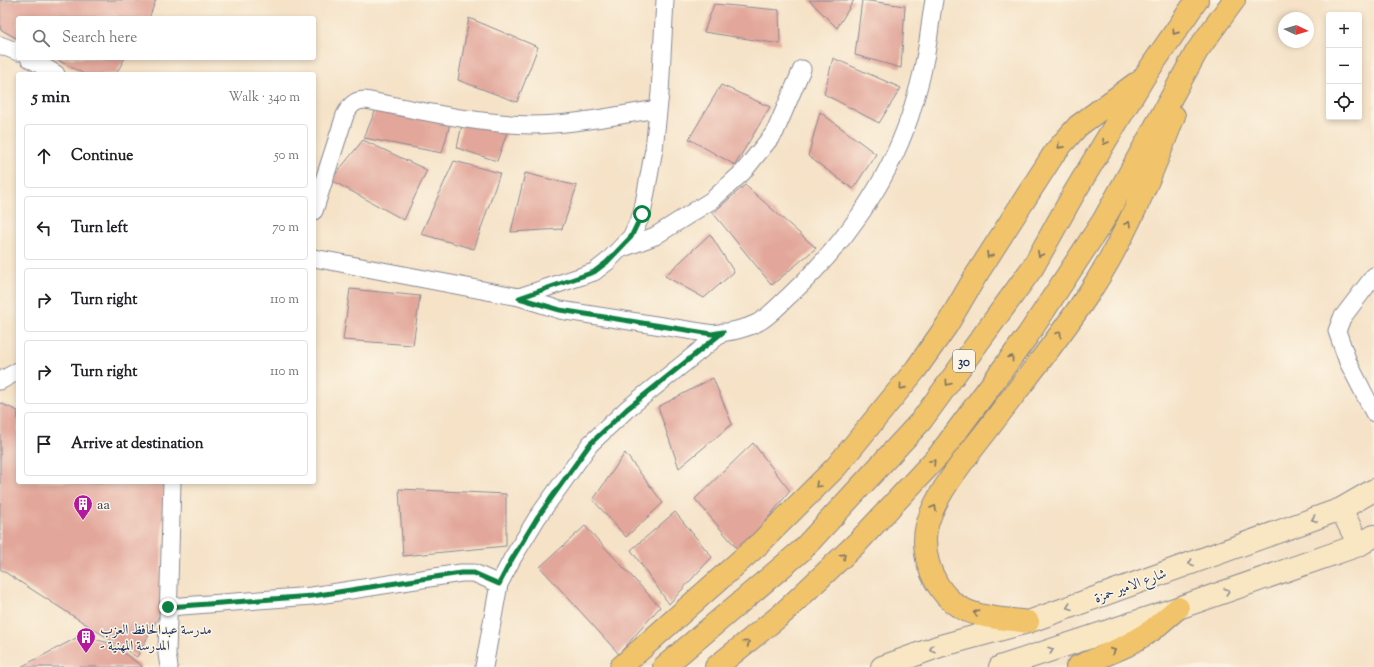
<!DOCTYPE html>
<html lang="en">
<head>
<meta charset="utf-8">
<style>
  :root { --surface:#fff; --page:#f6f6f6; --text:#202124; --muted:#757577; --line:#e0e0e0 }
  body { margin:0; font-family:"Sorts Mill Goudy",Amiri,serif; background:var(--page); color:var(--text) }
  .controls { position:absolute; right:12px; top:12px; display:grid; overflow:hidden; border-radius:4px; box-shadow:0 2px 6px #0003 }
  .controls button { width:36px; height:36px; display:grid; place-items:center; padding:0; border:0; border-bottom:1px solid var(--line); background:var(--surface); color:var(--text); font:20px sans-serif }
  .compass { position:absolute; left:1278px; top:12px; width:36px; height:36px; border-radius:50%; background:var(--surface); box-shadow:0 2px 6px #0003; rotate:94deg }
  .stop { position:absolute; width:12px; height:12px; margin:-9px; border:3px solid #0b8043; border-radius:50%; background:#fff }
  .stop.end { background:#0b8043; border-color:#fff; box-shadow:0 1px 4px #0008 }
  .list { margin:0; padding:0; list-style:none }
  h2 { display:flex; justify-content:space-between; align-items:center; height:52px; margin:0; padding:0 16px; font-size:17px }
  h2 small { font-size:13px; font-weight:400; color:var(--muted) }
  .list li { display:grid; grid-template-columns:26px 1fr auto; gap:12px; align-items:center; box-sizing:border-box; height:64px; margin:0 8px 8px; padding:0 8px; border:1px solid var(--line); border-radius:4px }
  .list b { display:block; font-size:15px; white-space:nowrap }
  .list em { font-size:13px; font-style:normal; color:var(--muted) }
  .icon { flex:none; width:22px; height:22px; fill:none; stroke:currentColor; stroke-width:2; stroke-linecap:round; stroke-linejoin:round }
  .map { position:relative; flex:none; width:1374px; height:667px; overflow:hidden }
  .search { position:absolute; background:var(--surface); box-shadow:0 2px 6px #0003; left:16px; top:16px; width:300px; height:44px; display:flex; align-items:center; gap:10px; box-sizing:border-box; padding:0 14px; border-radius:4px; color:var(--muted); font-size:15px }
  .panel { position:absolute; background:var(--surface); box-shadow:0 2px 6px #0003; left:16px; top:72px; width:300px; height:412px; border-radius:4px }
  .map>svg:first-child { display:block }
</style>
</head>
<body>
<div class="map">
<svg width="1374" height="667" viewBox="0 0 1374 667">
  <rect width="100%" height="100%" fill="#fcf5e5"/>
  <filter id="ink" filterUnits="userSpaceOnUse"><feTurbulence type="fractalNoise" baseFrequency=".025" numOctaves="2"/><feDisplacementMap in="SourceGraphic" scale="8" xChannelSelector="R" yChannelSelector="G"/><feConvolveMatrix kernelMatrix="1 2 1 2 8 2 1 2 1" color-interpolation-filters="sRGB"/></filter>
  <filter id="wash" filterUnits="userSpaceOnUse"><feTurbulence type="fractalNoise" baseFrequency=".012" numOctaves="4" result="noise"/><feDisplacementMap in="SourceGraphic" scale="16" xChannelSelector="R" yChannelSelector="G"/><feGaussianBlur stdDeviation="0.9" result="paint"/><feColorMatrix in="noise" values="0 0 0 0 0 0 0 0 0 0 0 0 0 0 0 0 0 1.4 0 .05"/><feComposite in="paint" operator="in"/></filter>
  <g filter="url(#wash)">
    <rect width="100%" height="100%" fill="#f5e2c7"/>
    <g id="blocks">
      <path fill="#e2a69a" d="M0,0H156L149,18H18V39L0,29Z
        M809,0H854L837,28Z
        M862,0L905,6L901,68L855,55Z
        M714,4L779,10L780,44L704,32Z
        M469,18L538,47L517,102L458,80Z
        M54,58H125L116,74H84Z
        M833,58L901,88L879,123L824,94Z
        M721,85L770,107L735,165L689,139Z
        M378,104L450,124L442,153L364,138Z
        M820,112L876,154L853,189L808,156Z
        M463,120L509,127L497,161L457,148Z
        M363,140L427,170L404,220L331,180Z
        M454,161L500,173L474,249L421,234Z
        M525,173L577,186L562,229L511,232Z
        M745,185L816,248L772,285L713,213Z
        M710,234L734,272L704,298L665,276Z
        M350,289L420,296L413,345L343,340Z
        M713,378L732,424L679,468L658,407Z
        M0,403L18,411V482H164L160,614L137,657L0,569Z
        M753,443L790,491L740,552L695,499Z
        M625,453L663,503L626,537L593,500Z
        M399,489L506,494V546L403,556Z
        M675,512L712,557L669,604L631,550Z
        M585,526L660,607L619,654L540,567Z
        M80,636L110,643L143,667H21Z"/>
    </g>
  </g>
  <g filter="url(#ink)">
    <use href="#blocks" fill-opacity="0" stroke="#888892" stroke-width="1"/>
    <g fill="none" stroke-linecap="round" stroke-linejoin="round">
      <g stroke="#888892" stroke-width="19">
        <path id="street" d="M0,45L18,52
          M29,58L56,74
          M314,211L345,115C350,106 354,100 365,100C418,110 477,124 531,125C573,125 617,115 658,109
          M620,249L655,236L712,200L743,172L775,132L802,69
          M314,258L519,297L594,272L607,262L631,237L642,214L654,149L660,93L665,0
          M1374,276L1342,318L1337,331L1348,362L1374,413
          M519,297L560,310L713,334C728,332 743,330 757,323C769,317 779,305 789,296C842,247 887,185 910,116C915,99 921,81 924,63C929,42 930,21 934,0
          M0,381L18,371
          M169,607L312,596L461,573H474L499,584
          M169,667L167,654L172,482
          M484,667L499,584L512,559L537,518L590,444L627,409L723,332"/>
      </g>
      <g stroke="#888892" stroke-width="24">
        <path id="secondary" d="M1341,509L1359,545
          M882,667L940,646L1028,622L1341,509L1374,490
          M1000,667L1178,608L1359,545L1374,536"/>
      </g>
      <g stroke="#888892" stroke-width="24">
        <path id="primary" d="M1028,622C1010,619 990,619 973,613C943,604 925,571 925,540C925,502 972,451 994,421C1024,381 1057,341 1085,299C1123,243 1150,179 1174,116
          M621,667L759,544L836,467L916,369L947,325L975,277L1055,152L1078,126L1135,84
          M664,667L802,550L921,421L1033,267L1073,195L1144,77L1197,0
          M716,667L782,614L858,542L939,455L1028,335L1103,221L1197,51L1234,0
          M1077,667L1126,646L1151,631L1178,608"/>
      </g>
      <use href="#street" stroke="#fff" stroke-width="17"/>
      <use href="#secondary" stroke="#f9e7c3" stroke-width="22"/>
      <use href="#primary" stroke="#f1c36a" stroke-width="22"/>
    </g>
    <defs><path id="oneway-chevron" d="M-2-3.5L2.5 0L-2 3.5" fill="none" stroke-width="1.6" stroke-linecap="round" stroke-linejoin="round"/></defs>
    <g stroke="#7b7263">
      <use href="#oneway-chevron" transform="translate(1175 32) rotate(125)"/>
      <use href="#oneway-chevron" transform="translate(1105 142) rotate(121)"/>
      <use href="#oneway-chevron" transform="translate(1060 146) rotate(132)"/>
      <use href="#oneway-chevron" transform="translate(1128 224) rotate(-64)"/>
      <use href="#oneway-chevron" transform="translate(1040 254) rotate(119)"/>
      <use href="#oneway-chevron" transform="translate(989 255) rotate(122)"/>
      <use href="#oneway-chevron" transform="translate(1059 334) rotate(-53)"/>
      <use href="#oneway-chevron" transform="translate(1011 358) rotate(-53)"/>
      <use href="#oneway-chevron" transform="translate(948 383) rotate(126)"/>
      <use href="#oneway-chevron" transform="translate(902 387) rotate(129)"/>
      <use href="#oneway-chevron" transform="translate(933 462) rotate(-47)"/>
      <use href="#oneway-chevron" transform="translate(818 485) rotate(135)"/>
      <use href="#oneway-chevron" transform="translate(934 508) rotate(-60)"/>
      <use href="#oneway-chevron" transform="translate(843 556) rotate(-44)"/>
      <use href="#oneway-chevron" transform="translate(976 613) rotate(-165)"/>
      <use href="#oneway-chevron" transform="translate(747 643) rotate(-38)"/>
      <use href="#oneway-chevron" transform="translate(1113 651) rotate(-24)"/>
    </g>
    <g stroke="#8a8b90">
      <use href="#oneway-chevron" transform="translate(1314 519) rotate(160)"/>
      <use href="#oneway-chevron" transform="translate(1191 563) rotate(160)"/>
      <use href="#oneway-chevron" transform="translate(1227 591) rotate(-19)"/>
      <use href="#oneway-chevron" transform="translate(1069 607) rotate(160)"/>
      <use href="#oneway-chevron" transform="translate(932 649) rotate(161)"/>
      <use href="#oneway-chevron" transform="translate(1051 650) rotate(-19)"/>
    </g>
  </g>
  <g fill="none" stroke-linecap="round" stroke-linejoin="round" filter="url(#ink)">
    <path stroke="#0b8043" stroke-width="5" d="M168,607L312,596L461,573H474L499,584L512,559L537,518L590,444L627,409L723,332L712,334L560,310L519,298L594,272L607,262L631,237L642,214"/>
  </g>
  <defs>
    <g id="building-pin" transform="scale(1)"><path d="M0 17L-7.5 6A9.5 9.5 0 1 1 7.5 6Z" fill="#b5179e" stroke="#fcf5e5"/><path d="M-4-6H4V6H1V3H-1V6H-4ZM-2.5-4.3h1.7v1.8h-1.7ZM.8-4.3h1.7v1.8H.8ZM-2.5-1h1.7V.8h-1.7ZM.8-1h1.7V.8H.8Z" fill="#fff"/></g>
  </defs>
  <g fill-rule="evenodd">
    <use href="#building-pin" x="83" y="504"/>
    <use href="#building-pin" x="86" y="637"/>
  </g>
  <g text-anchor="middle" stroke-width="3" stroke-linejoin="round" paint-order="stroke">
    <rect fill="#fcf5e5" stroke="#5e6a86" stroke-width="1" x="953" y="350" width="22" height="22" rx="3"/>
    <g font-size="13" font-weight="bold" fill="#1b2f5e">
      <text x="964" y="366">30</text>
    </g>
    <g font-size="14" fill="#1b2f5e" stroke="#fcf5e5" text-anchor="start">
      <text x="97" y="509">aa</text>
      <text x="100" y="634">مدرسة عبدالحافظ العزب<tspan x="100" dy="16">- المدرسة المهنية</tspan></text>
    </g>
    <g font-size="14" fill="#1b2f5e" stroke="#fcf5e5">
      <text transform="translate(1130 585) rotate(-20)" y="5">شارع الامير حمزة</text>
    </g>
  </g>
</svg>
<div class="controls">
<button>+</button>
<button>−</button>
<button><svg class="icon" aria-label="locate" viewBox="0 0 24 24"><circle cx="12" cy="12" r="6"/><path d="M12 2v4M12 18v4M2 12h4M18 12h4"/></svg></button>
</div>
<svg class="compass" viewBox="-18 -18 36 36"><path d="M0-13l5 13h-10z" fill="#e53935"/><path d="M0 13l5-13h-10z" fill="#757577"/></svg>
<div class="stop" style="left:642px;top:214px"></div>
<div class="stop end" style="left:168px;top:607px"></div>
<div class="search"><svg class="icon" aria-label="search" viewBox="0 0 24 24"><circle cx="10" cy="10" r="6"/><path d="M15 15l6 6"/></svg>Search here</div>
<section class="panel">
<h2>5 min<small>Walk · 340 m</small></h2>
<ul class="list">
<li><svg class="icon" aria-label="ahead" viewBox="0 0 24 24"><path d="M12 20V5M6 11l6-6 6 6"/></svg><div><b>Continue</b></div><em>50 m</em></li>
<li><svg class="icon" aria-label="left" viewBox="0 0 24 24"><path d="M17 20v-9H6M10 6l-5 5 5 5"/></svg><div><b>Turn left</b></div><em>70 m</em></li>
<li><svg class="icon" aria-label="right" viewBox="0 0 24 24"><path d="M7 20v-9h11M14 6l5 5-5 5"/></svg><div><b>Turn right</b></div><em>110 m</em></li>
<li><svg class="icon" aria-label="right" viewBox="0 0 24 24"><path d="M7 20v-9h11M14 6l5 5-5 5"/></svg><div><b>Turn right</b></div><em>110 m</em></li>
<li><svg class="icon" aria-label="arrive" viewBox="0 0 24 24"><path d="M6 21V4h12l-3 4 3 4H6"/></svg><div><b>Arrive at destination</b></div></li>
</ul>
</section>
</div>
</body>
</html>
